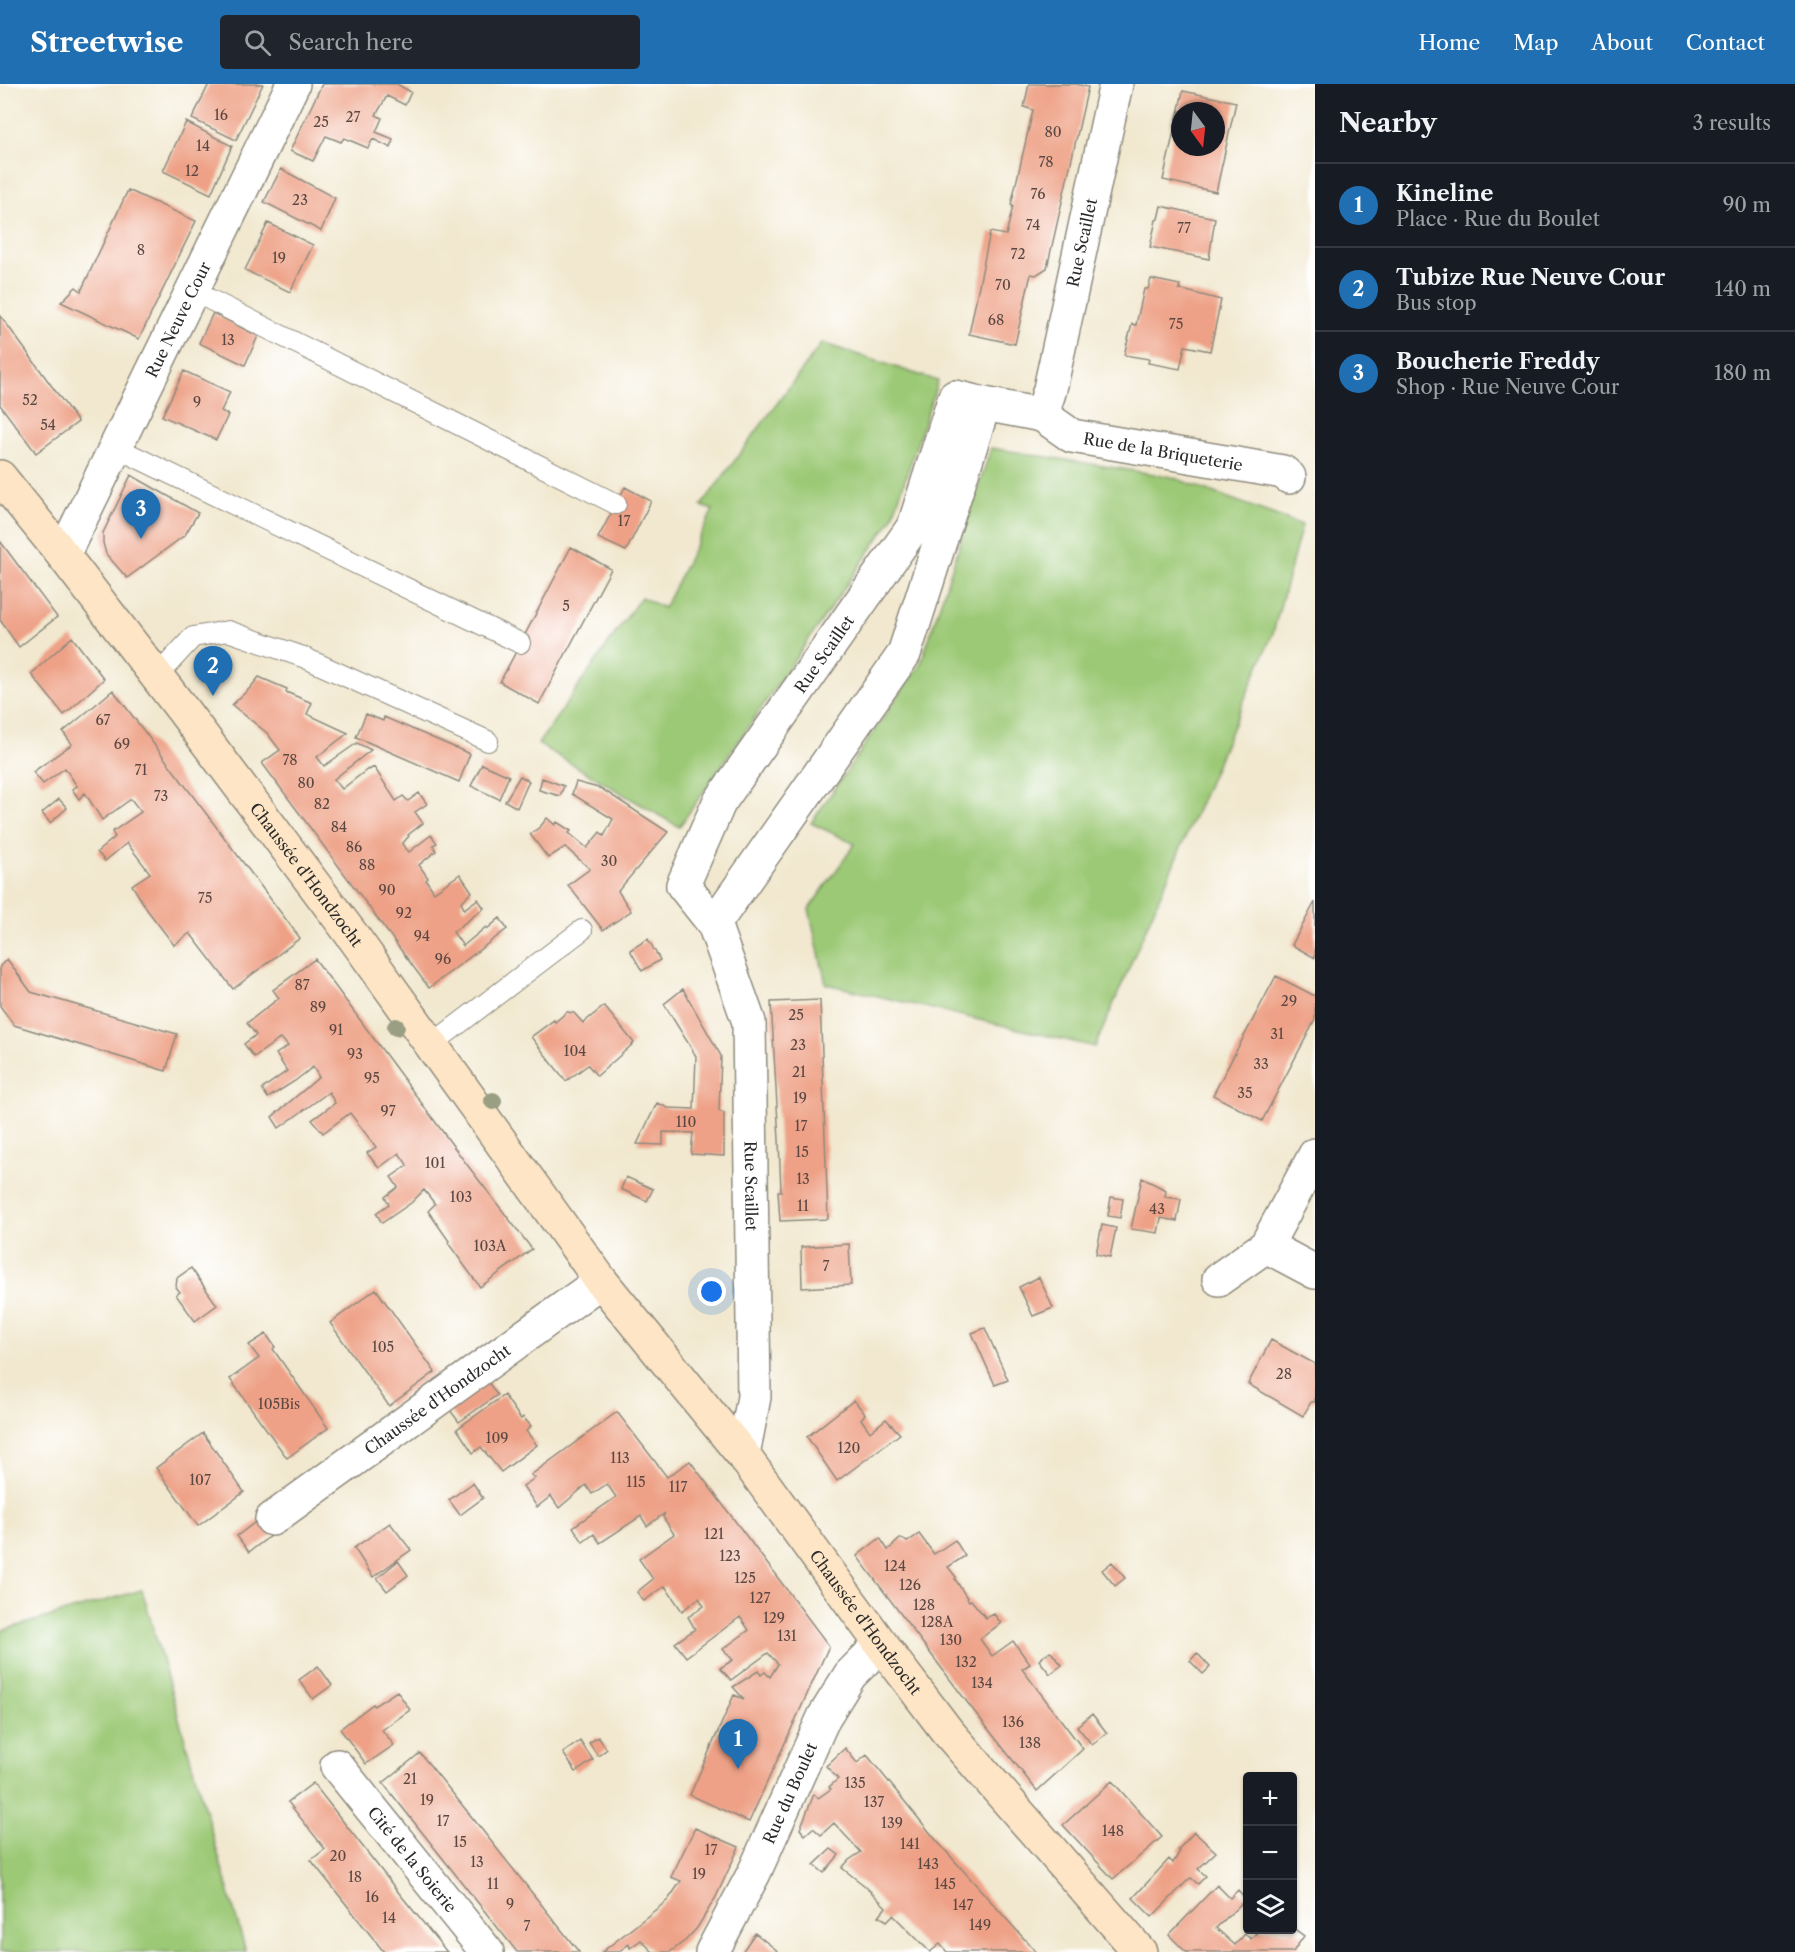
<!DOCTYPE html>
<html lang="en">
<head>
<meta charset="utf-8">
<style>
  :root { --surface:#171b24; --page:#20242c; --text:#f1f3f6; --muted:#9ea1a6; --line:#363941; --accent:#1f6fb2 }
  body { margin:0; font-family:"Libre Caslon Text",serif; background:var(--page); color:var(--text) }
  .controls { position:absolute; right:18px; bottom:18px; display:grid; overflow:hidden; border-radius:6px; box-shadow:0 2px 4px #0004 }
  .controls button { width:54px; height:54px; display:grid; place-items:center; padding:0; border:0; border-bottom:2px solid var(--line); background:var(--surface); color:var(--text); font:30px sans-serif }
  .compass { position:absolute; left:1171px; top:18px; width:54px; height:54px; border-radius:50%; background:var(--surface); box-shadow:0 2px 4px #0004; rotate:165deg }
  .you { position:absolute; left:712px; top:1208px; width:21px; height:21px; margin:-15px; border:4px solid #fff; border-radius:50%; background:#1a73e8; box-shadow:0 0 0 9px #1a73e833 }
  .badge { display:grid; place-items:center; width:39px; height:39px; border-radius:50%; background:var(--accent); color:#fff; font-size:20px; font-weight:700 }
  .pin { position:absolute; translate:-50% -50px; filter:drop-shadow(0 2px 3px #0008) }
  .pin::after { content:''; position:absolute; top:32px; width:21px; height:18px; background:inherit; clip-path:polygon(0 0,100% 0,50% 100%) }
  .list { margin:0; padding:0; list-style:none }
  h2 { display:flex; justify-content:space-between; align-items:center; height:78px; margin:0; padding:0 24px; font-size:26px }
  h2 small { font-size:20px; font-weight:400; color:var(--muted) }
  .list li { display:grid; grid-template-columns:39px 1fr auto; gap:18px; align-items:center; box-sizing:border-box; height:84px; padding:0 24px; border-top:2px solid var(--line) }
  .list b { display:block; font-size:22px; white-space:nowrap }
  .list p { margin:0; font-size:20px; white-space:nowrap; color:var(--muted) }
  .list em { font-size:20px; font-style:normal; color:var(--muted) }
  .icon { flex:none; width:33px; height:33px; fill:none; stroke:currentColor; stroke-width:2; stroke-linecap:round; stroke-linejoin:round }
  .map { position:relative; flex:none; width:1315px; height:1868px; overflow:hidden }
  header { display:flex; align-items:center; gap:36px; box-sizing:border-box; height:84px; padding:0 30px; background:var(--accent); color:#fff }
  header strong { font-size:28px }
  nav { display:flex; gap:33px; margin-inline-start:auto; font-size:21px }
  .search { width:420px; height:54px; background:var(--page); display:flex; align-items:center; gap:15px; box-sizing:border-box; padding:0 21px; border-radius:6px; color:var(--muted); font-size:22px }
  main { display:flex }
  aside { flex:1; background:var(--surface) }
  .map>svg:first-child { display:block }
</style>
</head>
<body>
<header>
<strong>Streetwise</strong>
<div class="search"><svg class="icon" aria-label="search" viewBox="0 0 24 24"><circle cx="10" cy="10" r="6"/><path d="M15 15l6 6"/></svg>Search here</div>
<nav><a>Home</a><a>Map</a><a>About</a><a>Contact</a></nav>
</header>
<main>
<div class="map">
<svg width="1315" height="1868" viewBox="0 0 1315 1868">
  <rect width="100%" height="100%" fill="#fff"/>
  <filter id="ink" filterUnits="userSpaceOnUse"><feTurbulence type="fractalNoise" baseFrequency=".0167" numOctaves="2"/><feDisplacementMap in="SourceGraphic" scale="12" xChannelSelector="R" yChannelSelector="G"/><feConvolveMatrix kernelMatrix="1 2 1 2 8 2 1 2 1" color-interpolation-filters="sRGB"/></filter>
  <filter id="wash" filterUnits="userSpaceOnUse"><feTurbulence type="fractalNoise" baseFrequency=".008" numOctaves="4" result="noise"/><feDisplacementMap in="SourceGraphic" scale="24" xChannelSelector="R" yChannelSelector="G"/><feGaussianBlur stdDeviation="1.35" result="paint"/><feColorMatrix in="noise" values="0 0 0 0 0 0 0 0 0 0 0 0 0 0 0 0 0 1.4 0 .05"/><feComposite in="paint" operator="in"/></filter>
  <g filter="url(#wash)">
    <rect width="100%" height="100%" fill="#f1e8cf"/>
    <path fill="#9cc976" stroke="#647a50" stroke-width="1.5" d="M822,259L938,297L892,435L679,743L538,660L641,513L664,524L713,426L701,422Z
      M991,364L1172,393L1302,441L1273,549L1095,963L826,900L809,825L855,760L811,739L921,579Z
      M142,1506L246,1868H0V1547Z"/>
    <g id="blocks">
      <path fill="#eea186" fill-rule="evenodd" d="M209,0H263L236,56L192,35Z
        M322,0H397L411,8L405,21L387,12L376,31L382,34L376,48L393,55L391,64L373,55L368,64L344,54L341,58L326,52L313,77L290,67Z
        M1029,0H1076L1088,3L1047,184L1036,191L1031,190L1015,260L969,250L990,148L1006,151L1013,122L1011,121L1033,26L1024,23Z
        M1183,7L1236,18L1216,108L1163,96ZM1180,27H1216V63H1180Z
        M186,38L232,62L211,110L163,87Z
        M281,85L335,114L321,147L264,118Z
        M128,106L196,137L139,255L61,218L76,203L81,207Z
        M1161,122L1215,134L1209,175L1150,163L1156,136L1158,135Z
        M268,139L313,161L290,208L245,186Z
        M1151,195L1180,201L1179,205L1221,216L1210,267L1185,262L1180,285L1148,279L1149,275L1124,271L1132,240L1136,241L1144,205H1148Z
        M213,229L258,252L245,281L199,259Z
        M0,231L78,338L36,369L0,321Z
        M184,287L230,308L221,327L228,331L216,356L162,332Z
        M131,391L198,429L185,451L127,494L106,470L103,459V449Z
        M625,403L651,417L626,467L598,454Z
        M0,457L57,533L19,563L0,536Z
        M571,463L611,485L539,620L500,598Z
        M72,553L104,595L64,631L31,590Z
        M259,593L287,605L286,608L312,619L307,630L348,649L317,673L324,682L357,659L371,666L334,695L342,705L368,685L369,686L374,683L396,717L403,712L408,717L419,709L427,720L415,728L423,739L408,751L409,752L402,760L409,768L431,751L437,759L433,761L436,767L419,781L428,794L426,796L434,808L460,790L472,808L461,818L464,825L478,815L484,824L453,848L463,862L486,843L487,845L500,834L507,845L429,904L262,679L280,666L267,649L232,621L250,604Z
        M113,606L300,854L233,905L190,849L174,861L148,827L132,801L150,789L127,759L105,777L97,768L115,753L112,748L141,728L131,715L102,736L85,709L79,715L72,705L77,702L65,684L43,700L33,688L72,660L63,648Z
        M366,630L383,637L384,633L470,670L459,698L356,653Z
        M482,680L509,692L499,715L471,702Z
        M520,692L529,697L517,724L505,717Z
        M542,694L564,702L560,712L539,706Z
        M576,698L602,705L668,748L618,807L631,827L603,846L568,801L590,785L565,763L548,774L530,750L540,743L547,734L555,741L557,738L571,747L569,749L587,764L600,748L604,752L613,735L572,710Z
        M59,715L67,724L50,739L42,729Z
        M1315,818V874L1292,861Z
        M648,855L660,876L642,887L630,866Z
        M7,875L31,908L177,950L166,987L14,941L0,922V882Z
        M315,875L465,1078L532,1165L480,1203L448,1159L449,1157L428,1127L435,1120L424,1106L411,1119L382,1139L376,1129L389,1120L385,1113L398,1103L391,1093L407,1082L406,1079L399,1069L379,1084L367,1069L376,1063L350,1029L323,1049L312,1036L335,1019L329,1008L279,1044L272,1033L319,993L313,983L295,997L268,1014L262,1005L287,987L276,970L288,962L281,954L254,973L244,960L256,951L247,939L279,914L273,906Z
        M1276,892L1315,912V936L1262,1037L1213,1011Z
        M683,905L721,972L719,1027L724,1029V1072L691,1070L693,1049L663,1048V1061L637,1060L657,1019L668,1024L694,1025L696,972L664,920Z
        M820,916L828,1135L780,1137L778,1107H781L779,1056L771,918Z
        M604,922L634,959L597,992L588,981L566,997L531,953L554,936L555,938L567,928L574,929L583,939Z
        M626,1093L653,1105L647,1117L621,1105Z
        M1142,1094L1166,1106L1165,1113L1181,1115L1177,1137L1161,1134L1158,1149L1131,1145Z
        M1111,1113L1123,1115L1120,1134L1108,1132Z
        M1102,1141L1116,1144L1110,1173L1096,1170Z
        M849,1160L851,1201L802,1204L801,1163Z
        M191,1184L217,1221L195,1237L176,1211L180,1208L176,1203L177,1194Z
        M1039,1193L1053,1224L1033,1232L1019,1203Z
        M376,1205L435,1288L389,1322L330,1239Z
        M985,1244L1008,1296L995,1301L972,1249Z
        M266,1250L275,1263L273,1265L328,1344L287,1374L230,1295L259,1274L249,1261Z
        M1271,1256L1315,1280V1318H1311L1303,1332L1248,1300Z
        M485,1293L497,1311L459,1338L446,1321Z
        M504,1311L521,1335L523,1333L531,1342L526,1347L537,1361L501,1388L481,1363L473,1369L457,1345Z
        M854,1316L865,1330L861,1335L870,1348L886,1335L900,1350L837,1397L807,1353Z
        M617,1328L667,1393L690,1377L829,1562L749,1738L690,1711L734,1611L744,1615L733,1603L758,1587L761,1591L765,1588L770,1593L778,1580L768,1569L731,1596L720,1584L733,1576L723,1565L749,1546L740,1533L686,1573L675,1559L695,1545L688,1533L704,1522L699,1514L682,1527L665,1502L644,1517L637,1508L653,1495L639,1475L674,1450L663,1433L665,1429L647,1442L641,1432L600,1459L594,1450L583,1458L573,1443L616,1413L607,1400L592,1410L586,1401L559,1424L551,1412L537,1423L523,1402L535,1394L531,1391Z
        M203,1349L244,1408L198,1442L156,1384Z
        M473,1399L483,1414L460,1431L449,1416Z
        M262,1433L274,1449L249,1468L237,1452Z
        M390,1439L411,1466L373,1493L354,1464Z
        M919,1450L934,1470L955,1456L965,1472L948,1483L956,1493L955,1495L969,1517L971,1516L986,1534L994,1530L1001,1539L980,1555L992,1572L1013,1557L1030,1580L1022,1585L1083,1665L1037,1707L970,1622L857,1472L880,1454L888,1466L901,1454L907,1458Z
        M398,1477L408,1491L387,1507L377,1494Z
        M1112,1478L1125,1494L1115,1502L1102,1486Z
        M1050,1567L1062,1581L1050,1590L1039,1576Z
        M1197,1569L1210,1583L1203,1590L1190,1577Z
        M318,1582L332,1601L313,1615L299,1596Z
        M397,1607L410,1626L382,1646L394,1661L366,1680L340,1645L373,1620L374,1622Z
        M1092,1630L1107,1649L1092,1661L1077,1642Z
        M598,1653L607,1665L598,1672L589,1659Z
        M580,1657L593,1676L576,1688L563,1669Z
        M845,1664L857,1679L867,1671L936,1756L1036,1868H947L940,1860L930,1868L893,1831L887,1837L879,1832L886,1823L865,1802L842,1784L849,1776L861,1768L844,1750L834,1739L821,1751L813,1744L805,1751L800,1745L814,1710L818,1714L831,1705L829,1703L838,1695L826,1682Z
        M420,1669L471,1732L579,1868H517L383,1699Z
        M1112,1697L1162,1753L1113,1795L1063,1741Z
        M313,1699L399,1809L447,1868H384L311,1776L325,1765L288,1718Z
        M695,1744L739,1763L716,1813L697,1844L686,1856L670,1868H653L641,1856L630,1864L629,1860L618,1868H602L668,1816L681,1797L671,1793Z
        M1194,1748L1216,1768L1198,1785L1206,1792L1198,1800L1191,1794L1188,1796L1152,1833L1133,1814L1169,1775L1173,1779L1180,1767L1178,1766Z
        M831,1765L839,1771L824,1789L814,1781Z
        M1217,1801L1230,1814L1238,1806L1246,1815L1216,1844L1235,1861L1245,1850L1251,1855L1259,1846H1292L1293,1844L1304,1852L1293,1868H1186L1169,1851Z
        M755,1849L779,1868H742Z"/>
    </g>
  </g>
  <g filter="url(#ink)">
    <use href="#blocks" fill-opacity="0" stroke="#8e8a7d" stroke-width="1.5"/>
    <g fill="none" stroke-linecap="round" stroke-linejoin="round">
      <g stroke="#8e8a7d" stroke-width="22">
        <path id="service" d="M193,207L616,420
          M117,364L520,559
          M157,592L193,553L228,547L303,573L488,657
          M431,961L582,846"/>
      </g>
      <g stroke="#8e8a7d" stroke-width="36">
        <g id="minor">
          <path id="s1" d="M984,320L1042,331L1050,305L1116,0"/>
          <path id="s2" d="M1042,331L1072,352L1283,388L1289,393"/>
          <path id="s3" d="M63,471L293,0"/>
          <path id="s4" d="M714,840L904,570L984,320L955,313L914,442L719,719L683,801L714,840L749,938L754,1313L743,1371"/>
          <path d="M1266,1162L1315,1188"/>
          <path d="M1219,1195L1266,1162L1315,1071"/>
          <path id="s5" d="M272,1435L601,1197"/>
          <path id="s6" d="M337,1682L487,1868"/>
          <path id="s7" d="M712,1868L754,1789L824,1633L850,1591L881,1560"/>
        </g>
      </g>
      <g stroke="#8e8a7d" stroke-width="36">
        <g id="secondary">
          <path id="s8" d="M0,393L63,471L182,625L355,855L601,1197L743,1371L881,1560L947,1647L1140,1868"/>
        </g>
      </g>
      <use href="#service" stroke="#fff" stroke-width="20"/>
      <use href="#minor" stroke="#fff" stroke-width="33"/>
      <use href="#secondary" stroke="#fde5c5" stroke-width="33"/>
    </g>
    <g fill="#9a9e83">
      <circle cx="396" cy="943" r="9"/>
      <circle cx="493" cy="1017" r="9"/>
    </g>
  </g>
  <g text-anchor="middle" stroke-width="4.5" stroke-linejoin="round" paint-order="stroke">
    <g font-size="14" fill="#5c4842">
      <text x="221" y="36">16</text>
      <text x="353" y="38">27</text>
      <text x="321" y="43">25</text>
      <text x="1053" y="53">80</text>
      <text x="203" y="67">14</text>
      <text x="1046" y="83">78</text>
      <text x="192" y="92">12</text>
      <text x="1038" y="115">76</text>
      <text x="300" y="121">23</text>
      <text x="1033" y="146">74</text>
      <text x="1184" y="149">77</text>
      <text x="141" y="171">8</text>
      <text x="1018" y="175">72</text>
      <text x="279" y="179">19</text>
      <text x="1003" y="206">70</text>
      <text x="996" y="241">68</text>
      <text x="1176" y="245">75</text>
      <text x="228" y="261">13</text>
      <text x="30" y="321">52</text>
      <text x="197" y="323">9</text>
      <text x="48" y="346">54</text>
      <text x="624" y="442">17</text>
      <text x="566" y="527">5</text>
      <text x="103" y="641">67</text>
      <text x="122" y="665">69</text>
      <text x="290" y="681">78</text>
      <text x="141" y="691">71</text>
      <text x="306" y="704">80</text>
      <text x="161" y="717">73</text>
      <text x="322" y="725">82</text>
      <text x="339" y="748">84</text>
      <text x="354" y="768">86</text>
      <text x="609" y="782">30</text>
      <text x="367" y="786">88</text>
      <text x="387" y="811">90</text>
      <text x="205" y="819">75</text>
      <text x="404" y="834">92</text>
      <text x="422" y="857">94</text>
      <text x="443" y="880">96</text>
      <text x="302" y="906">87</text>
      <text x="1289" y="922">29</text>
      <text x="318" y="928">89</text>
      <text x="796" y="936">25</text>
      <text x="336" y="951">91</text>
      <text x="1277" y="955">31</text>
      <text x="798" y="966">23</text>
      <text x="575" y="972">104</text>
      <text x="355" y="975">93</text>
      <text x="1261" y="985">33</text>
      <text x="799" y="993">21</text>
      <text x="372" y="999">95</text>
      <text x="1245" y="1014">35</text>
      <text x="800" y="1019">19</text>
      <text x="388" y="1032">97</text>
      <text x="686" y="1043">110</text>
      <text x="801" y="1047">17</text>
      <text x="802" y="1073">15</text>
      <text x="435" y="1084">101</text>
      <text x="803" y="1100">13</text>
      <text x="461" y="1118">103</text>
      <text x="803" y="1127">11</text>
      <text x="1157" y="1130">43</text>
      <text x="490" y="1167">103A</text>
      <text x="826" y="1187">7</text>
      <text x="383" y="1268">105</text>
      <text x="1284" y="1295">28</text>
      <text x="279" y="1325">105Bis</text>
      <text x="497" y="1359">109</text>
      <text x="849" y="1369">120</text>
      <text x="620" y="1379">113</text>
      <text x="200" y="1401">107</text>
      <text x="636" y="1403">115</text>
      <text x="678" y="1408">117</text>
      <text x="714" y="1455">121</text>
      <text x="730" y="1477">123</text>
      <text x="895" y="1487">124</text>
      <text x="745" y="1499">125</text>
      <text x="910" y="1506">126</text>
      <text x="760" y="1519">127</text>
      <text x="924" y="1526">128</text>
      <text x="774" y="1539">129</text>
      <text x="937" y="1543">128A</text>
      <text x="787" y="1557">131</text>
      <text x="951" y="1561">130</text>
      <text x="966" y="1583">132</text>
      <text x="982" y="1604">134</text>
      <text x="1013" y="1643">136</text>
      <text x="1030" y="1664">138</text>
      <text x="410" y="1700">21</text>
      <text x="855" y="1704">135</text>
      <text x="427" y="1721">19</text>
      <text x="874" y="1723">137</text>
      <text x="443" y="1742">17</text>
      <text x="892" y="1744">139</text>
      <text x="1113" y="1752">148</text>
      <text x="460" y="1763">15</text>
      <text x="910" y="1765">141</text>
      <text x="711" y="1771">17</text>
      <text x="338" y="1777">20</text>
      <text x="477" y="1783">13</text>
      <text x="928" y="1785">143</text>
      <text x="699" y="1795">19</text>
      <text x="355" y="1798">18</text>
      <text x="493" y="1805">11</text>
      <text x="945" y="1805">145</text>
      <text x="372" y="1818">16</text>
      <text x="510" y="1825">9</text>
      <text x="963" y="1826">147</text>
      <text x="389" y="1839">14</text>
      <text x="980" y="1846">149</text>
      <text x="527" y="1847">7</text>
    </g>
    <g font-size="16" fill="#2b2b2b" stroke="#fff">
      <text dy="6" stroke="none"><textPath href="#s1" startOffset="236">Rue Scaillet</textPath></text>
      <text dy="6" stroke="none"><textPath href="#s3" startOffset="262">Rue Neuve Cour</textPath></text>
      <text dy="6" stroke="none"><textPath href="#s2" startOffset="129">Rue de la Briqueterie</textPath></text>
      <text transform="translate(824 570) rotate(-55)" y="6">Rue Scaillet</text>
      <text dy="6" stroke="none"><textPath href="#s8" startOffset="502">Chaussée d'Hondzocht</textPath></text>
      <text dy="6" stroke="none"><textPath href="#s4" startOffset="1504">Rue Scaillet</textPath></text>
      <text dy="6" stroke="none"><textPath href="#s5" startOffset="204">Chaussée d'Hondzocht</textPath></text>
      <text dy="6" stroke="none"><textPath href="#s8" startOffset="1436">Chaussée d'Hondzocht</textPath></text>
      <text dy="6" stroke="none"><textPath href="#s7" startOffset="177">Rue du Boulet</textPath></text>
      <text dy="6" stroke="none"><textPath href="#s6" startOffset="120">Cité de la Soierie</textPath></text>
    </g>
  </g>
</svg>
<div class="controls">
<button>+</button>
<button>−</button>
<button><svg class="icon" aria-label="layers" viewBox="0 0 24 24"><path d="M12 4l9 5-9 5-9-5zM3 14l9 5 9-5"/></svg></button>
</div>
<svg class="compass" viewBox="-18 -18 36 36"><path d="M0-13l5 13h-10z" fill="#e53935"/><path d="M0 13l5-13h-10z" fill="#9ea1a6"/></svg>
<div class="you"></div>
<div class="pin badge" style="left:738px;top:1685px">1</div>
<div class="pin badge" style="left:213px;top:612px">2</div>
<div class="pin badge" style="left:141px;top:455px">3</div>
</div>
<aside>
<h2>Nearby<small>3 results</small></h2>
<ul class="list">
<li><span class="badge">1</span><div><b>Kineline</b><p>Place · Rue du Boulet</p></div><em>90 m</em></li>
<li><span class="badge">2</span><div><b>Tubize Rue Neuve Cour</b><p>Bus stop</p></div><em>140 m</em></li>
<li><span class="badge">3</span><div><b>Boucherie Freddy</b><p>Shop · Rue Neuve Cour</p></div><em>180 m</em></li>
</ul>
</aside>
</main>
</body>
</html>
